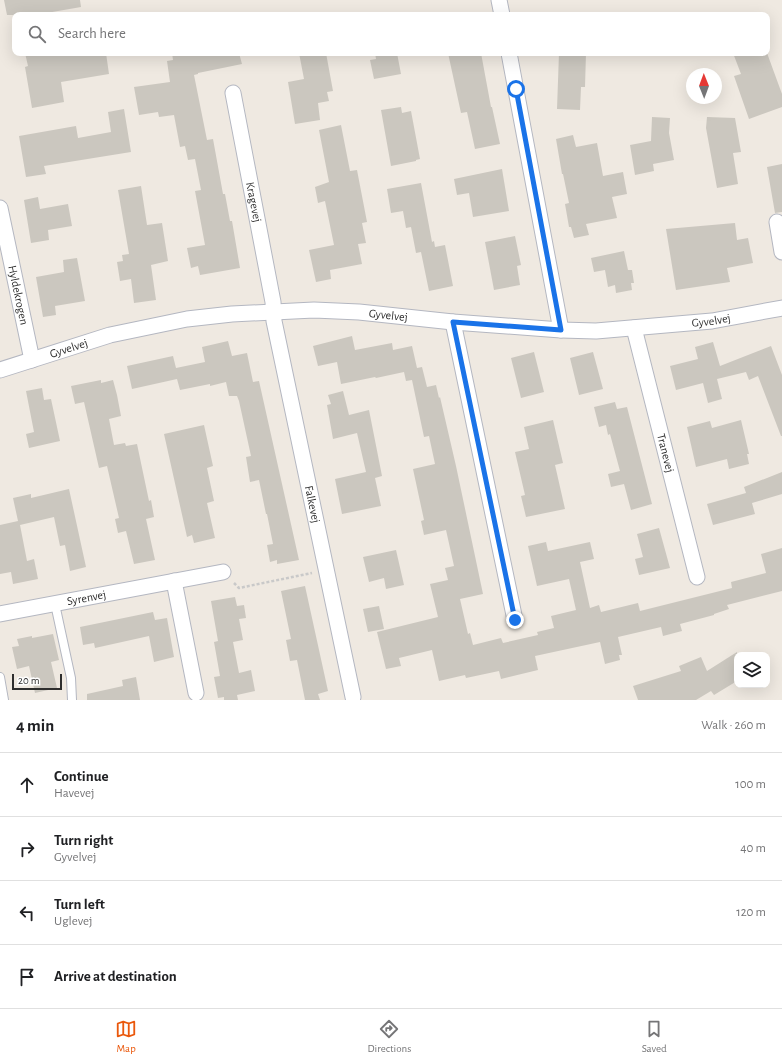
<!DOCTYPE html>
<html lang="en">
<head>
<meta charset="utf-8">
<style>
  :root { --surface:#fff; --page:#f6f6f6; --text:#202124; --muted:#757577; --line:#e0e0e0; --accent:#ea580c }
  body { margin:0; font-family:"Alegreya Sans",sans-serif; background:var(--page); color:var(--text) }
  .controls { position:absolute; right:12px; bottom:12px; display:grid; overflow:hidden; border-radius:8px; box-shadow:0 4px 16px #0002 }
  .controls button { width:36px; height:36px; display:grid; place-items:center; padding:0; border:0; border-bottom:1px solid var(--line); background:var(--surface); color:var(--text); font:20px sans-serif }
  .compass { position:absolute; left:686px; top:68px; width:36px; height:36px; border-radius:50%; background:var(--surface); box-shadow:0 4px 16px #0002; rotate:359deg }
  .scale { position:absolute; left:12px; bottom:10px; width:50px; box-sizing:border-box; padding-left:4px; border:2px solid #2e2e2e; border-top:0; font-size:11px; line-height:14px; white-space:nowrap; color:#2e2e2e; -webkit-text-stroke:3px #fff; paint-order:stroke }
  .stop { position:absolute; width:12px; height:12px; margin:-9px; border:3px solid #1a73e8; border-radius:50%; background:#fff }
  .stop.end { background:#1a73e8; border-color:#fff; box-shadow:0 1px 4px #0008 }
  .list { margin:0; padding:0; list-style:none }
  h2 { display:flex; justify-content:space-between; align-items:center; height:52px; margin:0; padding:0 16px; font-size:17px }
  h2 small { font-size:13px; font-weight:400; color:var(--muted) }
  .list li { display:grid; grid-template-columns:26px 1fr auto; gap:12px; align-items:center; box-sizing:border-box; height:64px; padding:0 16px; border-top:1px solid var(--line) }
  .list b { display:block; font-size:15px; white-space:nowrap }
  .list p { margin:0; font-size:13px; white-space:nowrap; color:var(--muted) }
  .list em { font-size:13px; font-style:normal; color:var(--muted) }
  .icon { flex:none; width:22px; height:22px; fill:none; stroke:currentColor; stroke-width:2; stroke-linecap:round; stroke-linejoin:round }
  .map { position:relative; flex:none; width:782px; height:700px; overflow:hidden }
  .search { position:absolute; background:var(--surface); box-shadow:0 4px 16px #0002; left:12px; right:12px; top:12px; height:44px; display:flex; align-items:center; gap:10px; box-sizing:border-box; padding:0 14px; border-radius:8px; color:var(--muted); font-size:15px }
  .sheet { height:308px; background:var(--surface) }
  nav { display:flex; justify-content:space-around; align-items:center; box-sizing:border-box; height:56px; border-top:1px solid var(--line); background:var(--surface); font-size:11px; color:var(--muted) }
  nav a { display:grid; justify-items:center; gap:2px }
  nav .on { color:var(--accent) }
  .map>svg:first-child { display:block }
</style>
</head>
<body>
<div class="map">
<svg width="782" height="700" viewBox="0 0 782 700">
  <rect width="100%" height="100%" fill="#efe9e1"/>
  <path fill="#cbc7bf" d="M4,0H80L81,7L35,15H7Z
    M25,53H106L109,74L61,82L64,102L32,108L25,67L28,66Z
    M172,53H239L242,64L198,73V74L194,75L207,140L213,139L223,194H225L230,221H232L240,268L200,275L198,266L191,268L187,248L205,245L195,191L201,190L195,159L188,160L185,146L180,147L174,115L159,117L158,112L139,115L134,87L170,82L167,61L173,60Z
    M299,53H326L333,91L327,92L329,101L318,103L320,120L295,124L288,82L304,79Z
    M375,53H397L401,74L374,79L370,60L376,59Z
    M448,53H481L491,107H492L500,144L475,149L467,112L461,113Z
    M559,53H586L585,87H581L580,110L557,109Z
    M733,53H767L782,94V107L749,119L734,76L741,74Z
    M401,107L402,113L411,111L420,159L416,160V161L391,166L381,110Z
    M124,109L131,152L44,166L46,174L26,177L19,136L76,126L78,138L111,132L108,112Z
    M652,117L670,118L669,133L674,160L653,164L654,171L635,175L630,145L651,141Z
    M707,117L735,118L741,152L733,153L738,184L717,188L706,128Z
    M341,125L350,171L357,170L367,222L362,223L366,243L358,244L362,264L330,270L331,279L316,282L309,250L334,245L325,201L318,203L315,187L329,182L319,130Z
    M573,135L576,147L597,143L603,176L623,172L627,194L612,197L617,218L586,224L589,235L574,238L571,227H569L565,204L569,203L563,174H562L556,139Z
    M782,164V212L775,213L767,167Z
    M502,169L509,211L473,217L469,193L457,195L454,179Z
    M421,183L432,242L434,241L435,247L445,245L453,286L429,291L421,252L416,253L411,227L406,228L403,211L391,213L387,189Z
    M141,186L147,225L162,223L168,261L151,265L156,300L134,303L131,279L120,281L117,262L123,261L122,255L129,254L118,190Z
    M38,197L40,209L68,204L72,226L48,230L49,240L31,243L24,200Z
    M735,223L737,240L748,238L753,263L727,268L730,282L676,290L666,229Z
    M515,236L521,265L517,266L520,285L494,290L485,242Z
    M624,251L628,270H632L634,283H631L632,290L616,293L615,285L608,287L605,270L594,272L591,258Z
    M77,258L85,301L55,306L56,315L43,317L36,277L64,272L63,260Z
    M352,336L355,350L392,343L393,350L412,346L417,368L422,367L427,387L436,385L439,398L440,397L456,466L483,594L460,599L468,634L470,633L473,645L501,638L503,643L538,635L537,632L554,628L551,616L576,610L569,579L537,586L528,546L546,542L548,551L590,542L594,559L580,562L590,608L599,605L601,612L638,603L640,611L732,588L731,582L766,573L761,554L782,548V591L727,605L729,609L714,614V615L680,624L682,631L663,636L661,627L618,637L622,655H619L620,660L605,664L600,642L535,656L538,670L501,679L499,671L466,678L465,675L439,681L432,650L399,658L401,666L386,669L377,632L438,617L430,584L448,580L445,568L454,566L446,530L424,535L421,521L424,520L413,469L435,464L429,436L424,437L412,380L406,381L404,372L376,378L375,377L341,384L337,362L318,366L313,346Z
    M228,341L232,356L247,353L253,382L259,381L299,560L277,564V560L270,562L267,545L273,544L267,514H266L259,480L250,482L246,457L251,456L239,401L237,396H229L226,382L210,386V384L180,390L177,379L132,389L127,366L173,356L176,368L205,362L202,347Z
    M713,342L720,366L771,346L782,375V436H781L758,376L749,380L746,372L717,379L722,399L708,403L703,383L676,390L670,366L698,359L695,347Z
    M534,352L544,392L521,398L511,358Z
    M593,352L603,389L579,395L570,358Z
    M101,380V383L113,380L117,395L121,416L109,419L114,445L125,443L126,446L137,444L149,501L151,500L154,517L146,519L155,560L134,564L126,531L118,533L115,519L119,518L107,466L99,468L84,402L75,404L71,386Z
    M42,388L44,400L51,399L60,441L29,448L26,434L34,432L26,391Z
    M343,391L349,415L369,410L382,476L375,478L381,506L342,514L335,479L366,472L357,433L333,439L327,405L331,404L328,395Z
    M615,402L617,409L627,407L652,504L631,510L624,484L611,487L608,474L620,471L610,434L608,435L606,425L599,427L594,407Z
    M553,420L563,463L555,465L565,509L526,517L521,496L525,495L515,452L529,449L524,427Z
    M741,420L749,454H747L749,464L729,469L727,459L696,467L687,427L710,421L712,428Z
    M204,425L213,466L207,468L214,501L207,503L215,538L194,543L192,535L187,537L164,434Z
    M782,472V494L752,503L755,514L713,525L707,504L746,493L744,487Z
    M69,489L86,567L70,571L65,545L60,546L54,517L20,525L27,561L34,559L38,579L13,584L11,572L0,574V525L18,521L13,498L31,494V498Z
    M659,528L670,568L639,575L635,559L643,557L637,534Z
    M396,550L404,585L386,589L384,578L369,582L363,557Z
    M305,586L328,691L318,694L320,700H305L297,660L290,661L286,640L291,639L281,591Z
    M235,597L237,606L244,605L246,618L239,619L243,640L233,642L239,673L251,670L255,691L237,695L238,700H224V697L218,698L214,677L220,676L214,642L218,641L211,601Z
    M379,606L384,629L368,632L363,609Z
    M153,612L155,620L167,618L174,657L154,662L149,636L95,648L94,643L83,645L80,627Z
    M53,634L59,660L51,662L57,688L35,693L29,666L17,669L12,647L19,646L17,639L32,636V638Z
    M737,652V681L714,695L711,691L696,700H638L633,686L681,671L679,666L701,657L707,671Z
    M136,677L140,700H87V694L123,686L122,680Z"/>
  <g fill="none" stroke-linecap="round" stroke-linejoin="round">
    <g stroke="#b4b7c1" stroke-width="10">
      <path id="service" d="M55,604L71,678L72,700
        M0,677L4,700"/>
    </g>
    <g stroke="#b4b7c1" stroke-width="17">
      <g id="minor">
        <path d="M499,0L502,15"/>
        <path d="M509,53L561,330"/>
        <path id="s1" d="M233,93L273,302L274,321L353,697"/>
        <path id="s2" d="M0,208L32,360"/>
        <path d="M777,222L782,252"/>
        <path d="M453,322L515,620"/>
        <path id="s3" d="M634,328L697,577"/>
        <path id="s4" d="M0,370L110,335L187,319L232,314L314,310L359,312L453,322L561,330L596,331L712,321L782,308"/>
        <path d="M174,581L196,693"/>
        <path id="s5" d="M0,614L223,572"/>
      </g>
    </g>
    <path stroke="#c9c9c9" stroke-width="2.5" stroke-dasharray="3 2" stroke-linecap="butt" d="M234,583L239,588L312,573"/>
    <use href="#service" stroke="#fff" stroke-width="8"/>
    <use href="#minor" stroke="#fff" stroke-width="15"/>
  </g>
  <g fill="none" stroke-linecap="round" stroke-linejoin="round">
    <path stroke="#1a73e8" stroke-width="5" d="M515,620L453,322L561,330L516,89"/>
  </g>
  <g text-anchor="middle" stroke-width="3" stroke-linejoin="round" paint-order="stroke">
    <g font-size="12" fill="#2e2e2e" stroke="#fff">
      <text dy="4" stroke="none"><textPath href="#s1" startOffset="111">Kragevej</textPath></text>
      <text dy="4" stroke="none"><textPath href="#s2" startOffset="89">Hyldekrogen</textPath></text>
      <text dy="4" stroke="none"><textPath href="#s4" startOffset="396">Gyvelvej</textPath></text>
      <text dy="4" stroke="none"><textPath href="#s4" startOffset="720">Gyvelvej</textPath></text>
      <text dy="4" stroke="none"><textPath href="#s4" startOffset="72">Gyvelvej</textPath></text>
      <text dy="4" stroke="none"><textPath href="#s3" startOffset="129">Tranevej</textPath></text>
      <text dy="4" stroke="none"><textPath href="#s1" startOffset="419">Falkevej</textPath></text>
      <text dy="4" stroke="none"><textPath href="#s5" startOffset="88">Syrenvej</textPath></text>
    </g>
  </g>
</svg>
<div class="controls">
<button><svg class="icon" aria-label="layers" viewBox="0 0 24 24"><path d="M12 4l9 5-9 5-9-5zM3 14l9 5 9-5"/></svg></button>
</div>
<svg class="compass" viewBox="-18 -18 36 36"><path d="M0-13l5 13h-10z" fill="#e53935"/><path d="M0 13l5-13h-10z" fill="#757577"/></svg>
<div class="scale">20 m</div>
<div class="stop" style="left:516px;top:89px"></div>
<div class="stop end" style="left:515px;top:620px"></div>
<div class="search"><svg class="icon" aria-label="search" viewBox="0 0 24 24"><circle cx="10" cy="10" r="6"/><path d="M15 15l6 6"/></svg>Search here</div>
</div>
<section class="sheet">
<h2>4 min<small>Walk · 260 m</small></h2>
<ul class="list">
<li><svg class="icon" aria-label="ahead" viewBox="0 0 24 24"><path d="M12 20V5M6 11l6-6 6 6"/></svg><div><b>Continue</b><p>Havevej</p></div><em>100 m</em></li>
<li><svg class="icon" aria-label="right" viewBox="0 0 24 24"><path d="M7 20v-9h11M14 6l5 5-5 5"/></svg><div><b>Turn right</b><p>Gyvelvej</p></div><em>40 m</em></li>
<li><svg class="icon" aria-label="left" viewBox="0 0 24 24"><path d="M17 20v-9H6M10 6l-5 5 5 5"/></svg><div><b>Turn left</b><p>Uglevej</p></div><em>120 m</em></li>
<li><svg class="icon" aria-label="arrive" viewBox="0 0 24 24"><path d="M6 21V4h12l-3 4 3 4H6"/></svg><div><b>Arrive at destination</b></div></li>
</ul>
</section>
<nav>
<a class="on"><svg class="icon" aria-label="map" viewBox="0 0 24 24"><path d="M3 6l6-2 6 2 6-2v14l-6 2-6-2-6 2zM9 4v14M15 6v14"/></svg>Map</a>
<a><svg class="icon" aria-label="directions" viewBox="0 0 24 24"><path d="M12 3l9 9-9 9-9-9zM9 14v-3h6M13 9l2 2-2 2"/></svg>Directions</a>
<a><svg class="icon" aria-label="saved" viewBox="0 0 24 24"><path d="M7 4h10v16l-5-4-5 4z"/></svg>Saved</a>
</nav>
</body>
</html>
